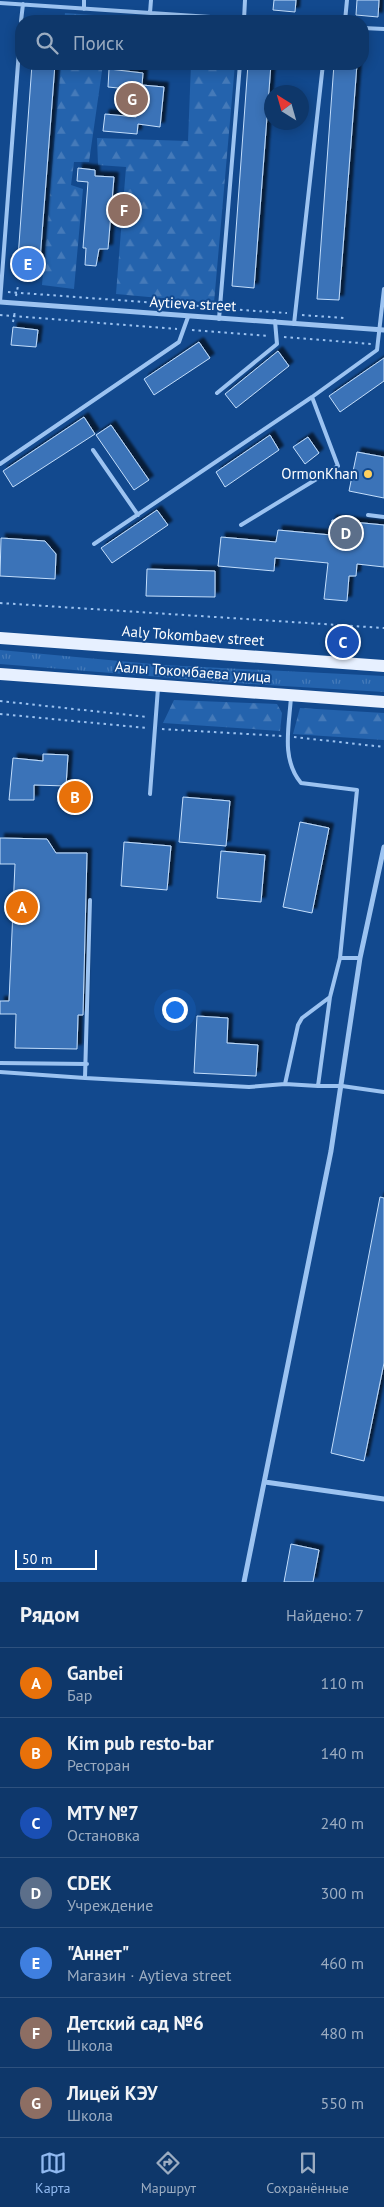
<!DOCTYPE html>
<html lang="ru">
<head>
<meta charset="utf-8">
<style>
  :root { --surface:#0e376a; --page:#1c4272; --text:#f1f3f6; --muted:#9bacc1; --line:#2e517e; --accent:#90b9f0 }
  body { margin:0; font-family:"PT Sans",sans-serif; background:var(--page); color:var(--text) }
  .compass { position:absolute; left:264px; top:85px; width:45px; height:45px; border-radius:50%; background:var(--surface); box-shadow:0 2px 12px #0003; rotate:323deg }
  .scale { position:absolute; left:15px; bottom:12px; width:82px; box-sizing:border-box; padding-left:5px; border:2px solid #fff; border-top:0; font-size:14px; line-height:18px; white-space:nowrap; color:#fff; -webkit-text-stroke:4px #12498e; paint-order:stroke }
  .you { position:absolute; left:174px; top:1009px; width:18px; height:18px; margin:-12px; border:4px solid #fff; border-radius:50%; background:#1a73e8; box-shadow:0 0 0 8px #1a73e833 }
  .badge { display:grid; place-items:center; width:32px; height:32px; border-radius:50%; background:var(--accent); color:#fff; font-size:16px; font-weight:700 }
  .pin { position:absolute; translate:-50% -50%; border:2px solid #fff; box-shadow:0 1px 5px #0006 }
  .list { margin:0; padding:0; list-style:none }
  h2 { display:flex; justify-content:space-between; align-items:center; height:65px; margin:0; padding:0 20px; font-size:21px }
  h2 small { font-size:16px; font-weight:400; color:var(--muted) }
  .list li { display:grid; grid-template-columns:32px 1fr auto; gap:15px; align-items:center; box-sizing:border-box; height:70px; padding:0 20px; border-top:1px solid var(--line) }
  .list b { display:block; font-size:19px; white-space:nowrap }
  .list p { margin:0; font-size:16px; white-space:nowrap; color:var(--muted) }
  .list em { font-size:16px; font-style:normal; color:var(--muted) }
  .icon { flex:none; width:28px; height:28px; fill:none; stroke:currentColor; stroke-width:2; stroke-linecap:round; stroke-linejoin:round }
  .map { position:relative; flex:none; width:384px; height:1582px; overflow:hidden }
  .search { position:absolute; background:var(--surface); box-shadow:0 2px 12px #0003; left:15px; right:15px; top:15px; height:55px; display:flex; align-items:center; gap:12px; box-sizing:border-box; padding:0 18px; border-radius:20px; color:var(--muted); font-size:19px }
  .sheet { height:555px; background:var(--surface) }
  nav { display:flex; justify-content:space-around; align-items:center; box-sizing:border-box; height:70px; border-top:1px solid var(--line); background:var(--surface); font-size:14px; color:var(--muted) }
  nav a { display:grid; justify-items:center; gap:2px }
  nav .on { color:var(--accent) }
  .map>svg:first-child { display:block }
</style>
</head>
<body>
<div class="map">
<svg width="384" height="1582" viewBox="0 0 384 1582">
  <defs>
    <pattern id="grass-tufts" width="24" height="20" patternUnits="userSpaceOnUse" patternTransform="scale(1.25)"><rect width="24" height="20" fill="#2463ad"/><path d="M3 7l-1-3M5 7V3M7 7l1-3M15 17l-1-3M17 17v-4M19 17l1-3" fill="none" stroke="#457ab9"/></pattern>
    <pattern id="forest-firs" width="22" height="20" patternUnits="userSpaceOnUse" patternTransform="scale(1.25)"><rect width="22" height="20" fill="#2463ad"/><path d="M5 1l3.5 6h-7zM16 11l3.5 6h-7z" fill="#457ab9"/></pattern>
    <filter id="shadow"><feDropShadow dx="4.5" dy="-4.5" stdDeviation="1" flood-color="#0009"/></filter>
  </defs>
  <rect width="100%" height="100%" fill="#12498e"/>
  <path fill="url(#grass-tufts)" d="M0,650L163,665L384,676V692L235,683L0,664Z"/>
  <path fill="url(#forest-firs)" d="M65,13L109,16V21H64Z
    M61,64H103L89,162H74L71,185L83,189L74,289L42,285Z
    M191,64H235L214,303L116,294L126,167L98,165L97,138L188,141Z
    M174,700L277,704L282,713L280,731L163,723Z
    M300,708L384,713V740L293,734Z"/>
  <path fill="#3b73b8" stroke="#c3defc" filter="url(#shadow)" d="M274,0H296L295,12L273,10Z
    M357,0H379L378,17L356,15Z
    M32,64H55L39,273L17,272Z
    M248,64H271L254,288L232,286Z
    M334,64H357L339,300L317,299Z
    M109,69L143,73L142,85L164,87L160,127L138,124L137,134L103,131L105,114L136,117L139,90L108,87Z
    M78,168L95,170V176L114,177L108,249H99L96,266L85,265L86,248H83L88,182L77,181Z
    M13,327L38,330L36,347L11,345Z
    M199,342L210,358L154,395L144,379Z
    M278,351L289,366L236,408L225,394Z
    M384,358V381L340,412L329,396Z
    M84,417L95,434L13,487L3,471Z
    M111,425L149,480L134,490L96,435Z
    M270,435L279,450L225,487L216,472Z
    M308,437L319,453L305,464L293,447Z
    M357,452L384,457V498L349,491Z
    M157,510L168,525L112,563L101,548Z
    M332,520L384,525V567L357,564L356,576H349L347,601L324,599L328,563L275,558L274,571L218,566L221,537L276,542L278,530L331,535Z
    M1,538L45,541L56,554L55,579L0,576Z
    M147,569L215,571V597L146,596Z
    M43,754L68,755L66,786L34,785V800H9L13,758L43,761Z
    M183,797L230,801L226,846L179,842Z
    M300,822L329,828L312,913L283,907Z
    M0,838L47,839L56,853H87L83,1015H78L77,1049L15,1048L16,1014H0V1001H9L15,864H0Z
    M124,842L171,846L167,890L121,886Z
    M221,851L265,855L261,902L217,898Z
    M197,1016L228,1018L227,1043L258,1045L256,1076L194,1073Z
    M380,1197L384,1198V1363L364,1461L331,1453Z
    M291,1544L319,1550L313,1582H284Z"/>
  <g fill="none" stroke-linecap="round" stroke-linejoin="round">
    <path stroke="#9cc3f1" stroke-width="2" stroke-dasharray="2.5 4" stroke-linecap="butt" d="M8,292L212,307
      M16,296L18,286
      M227,309L287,313
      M0,315L177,329
      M302,315L344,318
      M13,322L15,311
      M192,330L269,336
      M284,337L372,344
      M0,603L384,628
      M0,701L148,717
      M0,714L147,728
      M162,729L282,736
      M294,737L384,747"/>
    <path stroke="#9cc3f1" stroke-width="4" d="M0,3L270,21
      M84,9V0
      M150,13L151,0
      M244,20L245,0
      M21,21L23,4
      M345,21L347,0
      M363,28L384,29
      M0,302L21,24
      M219,319L240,64
      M294,324L323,64
      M217,393L277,344L275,321
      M93,450L138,515
      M0,464L179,342L188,317
      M368,515L384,517
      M241,525L338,466L312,397
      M94,544L312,397L377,350L384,289
      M291,697C289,727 281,759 301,783L357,790L340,958
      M150,794L158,688
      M360,958H340L330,997L318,1086H342L384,1092
      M0,1063L87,1064
      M0,1072L85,1078L90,900
      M85,1078L249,1087L285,1084L318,1086
      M285,1084L298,1025L302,1018L330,997"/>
    <path stroke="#9cc3f1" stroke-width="5" d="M0,302L384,330
      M265,1482L384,1499
      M244,1582L331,1151L360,958L384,847"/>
    <path stroke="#e7f0ff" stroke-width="12" d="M0,638L384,666
      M0,674L384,702"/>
  </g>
  <circle fill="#ffcf5d" stroke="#12498e" stroke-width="2" cx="368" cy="474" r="5"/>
  <g text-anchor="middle" stroke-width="4" stroke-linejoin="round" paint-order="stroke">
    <g font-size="15" fill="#fff" stroke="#12498e">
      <text transform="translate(193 304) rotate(3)" y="5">Aytieva street</text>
      <text transform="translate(193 636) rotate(4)" y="5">Aaly Tokombaev street</text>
      <text transform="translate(193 672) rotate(4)" y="5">Аалы Токомбаева улица</text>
    </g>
    <g font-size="15" fill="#fff" stroke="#12498e" text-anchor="end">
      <text x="358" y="479">OrmonKhan</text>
    </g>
  </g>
</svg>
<svg class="compass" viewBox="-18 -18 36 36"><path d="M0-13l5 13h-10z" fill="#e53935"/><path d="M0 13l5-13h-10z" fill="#9bacc1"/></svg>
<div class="scale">50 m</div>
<div class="you"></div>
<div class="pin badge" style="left:22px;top:907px;background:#e8710a">A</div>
<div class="pin badge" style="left:75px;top:797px;background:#e8710a">B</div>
<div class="pin badge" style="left:343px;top:642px;background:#1a4fb4">C</div>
<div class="pin badge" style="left:346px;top:533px;background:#5c6f8a">D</div>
<div class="pin badge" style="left:28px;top:264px;background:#3f7fe0">E</div>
<div class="pin badge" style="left:124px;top:210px;background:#8d6e63">F</div>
<div class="pin badge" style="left:132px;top:99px;background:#8d6e63">G</div>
<div class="search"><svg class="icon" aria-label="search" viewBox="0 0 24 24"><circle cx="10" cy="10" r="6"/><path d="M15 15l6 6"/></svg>Поиск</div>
</div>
<section class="sheet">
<h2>Рядом<small>Найдено: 7</small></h2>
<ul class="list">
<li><span class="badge" style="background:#e8710a">A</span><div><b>Ganbei</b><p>Бар</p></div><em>110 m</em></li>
<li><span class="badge" style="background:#e8710a">B</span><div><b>Kim pub resto-bar</b><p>Ресторан</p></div><em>140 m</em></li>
<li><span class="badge" style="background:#1a4fb4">C</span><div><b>МТУ №7</b><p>Остановка</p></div><em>240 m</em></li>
<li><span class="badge" style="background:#5c6f8a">D</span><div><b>CDEK</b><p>Учреждение</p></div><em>300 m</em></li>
<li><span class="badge" style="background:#3f7fe0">E</span><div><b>&quot;Аннет&quot;</b><p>Магазин · Aytieva street</p></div><em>460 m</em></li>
<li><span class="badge" style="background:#8d6e63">F</span><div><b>Детский сад №6</b><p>Школа</p></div><em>480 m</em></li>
<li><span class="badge" style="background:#8d6e63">G</span><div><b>Лицей КЭУ</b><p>Школа</p></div><em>550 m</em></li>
</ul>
</section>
<nav>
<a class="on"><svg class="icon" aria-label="map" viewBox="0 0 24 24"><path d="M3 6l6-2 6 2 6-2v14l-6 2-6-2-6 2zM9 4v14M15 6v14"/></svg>Карта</a>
<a><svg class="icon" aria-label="directions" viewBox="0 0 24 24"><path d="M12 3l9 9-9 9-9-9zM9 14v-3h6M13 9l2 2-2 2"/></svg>Маршрут</a>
<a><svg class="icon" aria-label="saved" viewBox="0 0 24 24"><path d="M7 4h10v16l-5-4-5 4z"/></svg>Сохранённые</a>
</nav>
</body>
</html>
